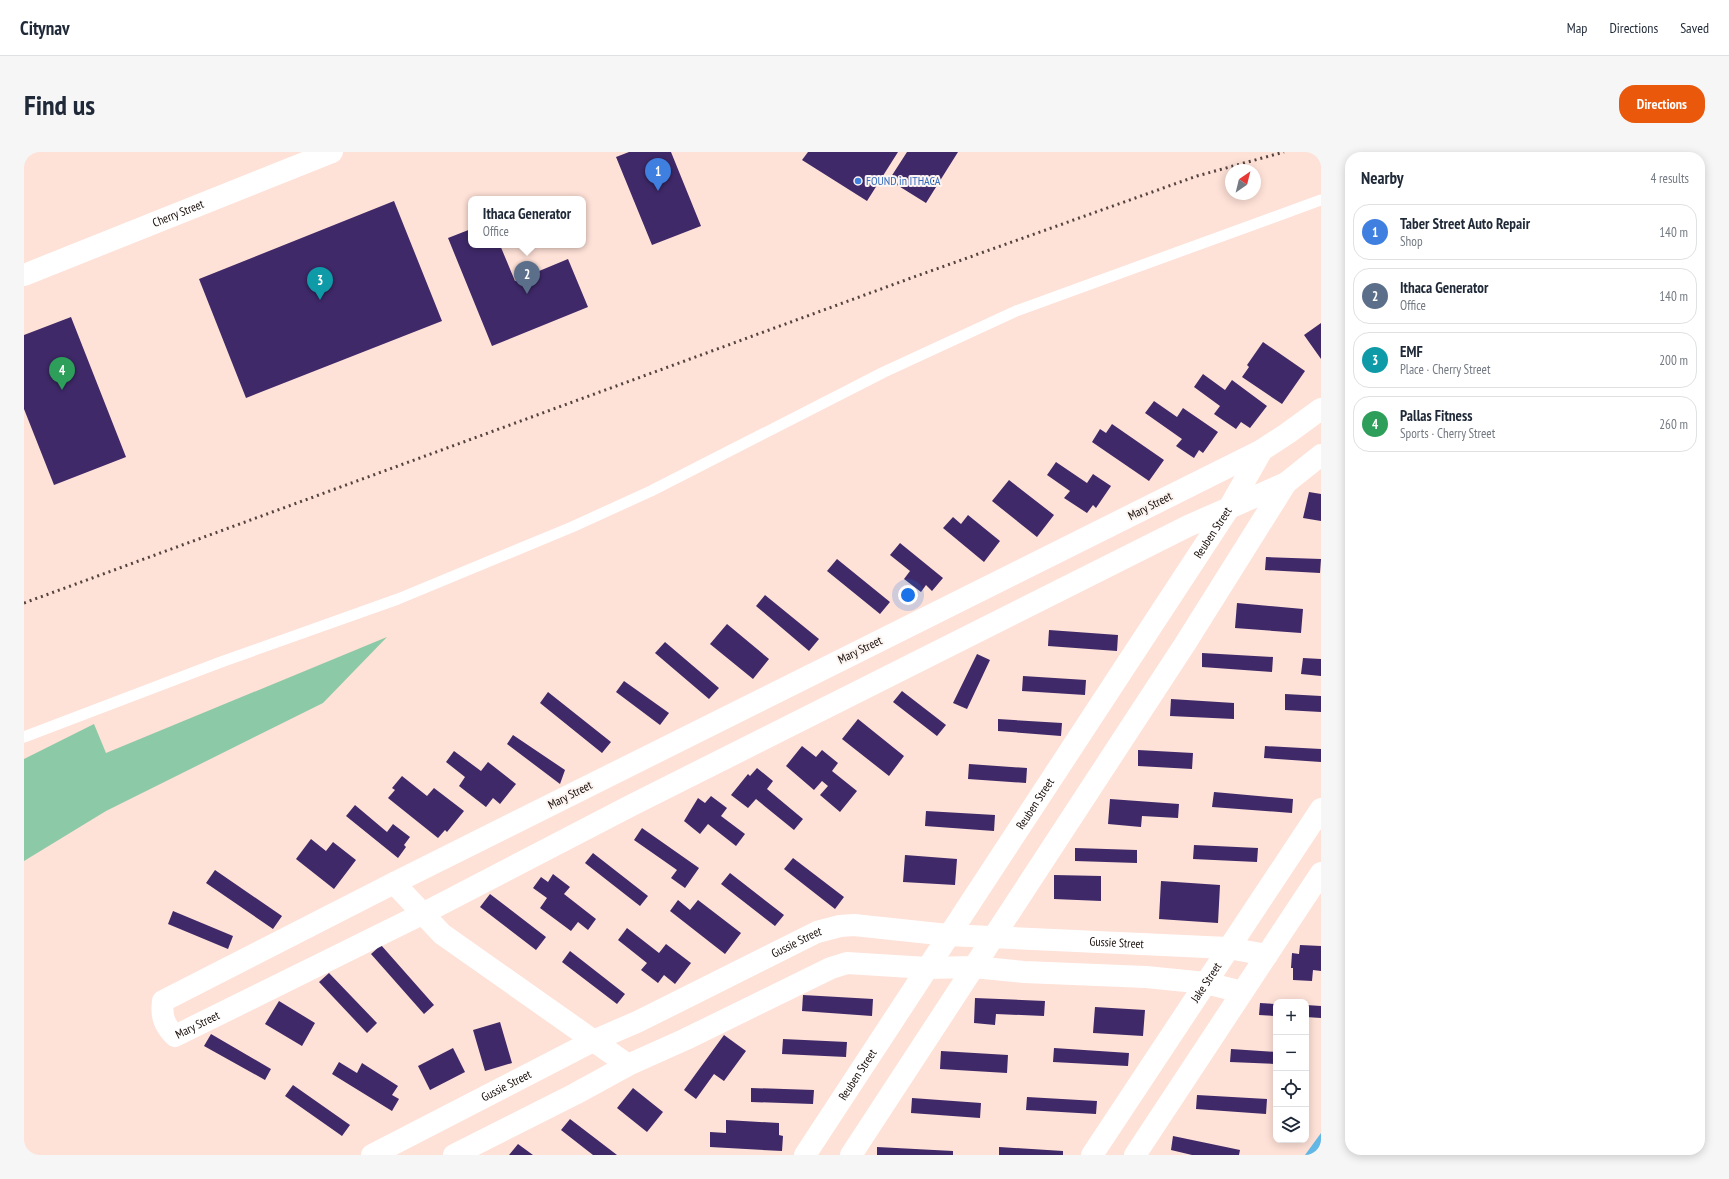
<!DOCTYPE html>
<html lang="en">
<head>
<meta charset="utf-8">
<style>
  :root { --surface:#fff; --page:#f6f6f7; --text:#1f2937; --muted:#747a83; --line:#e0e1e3; --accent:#ea580c }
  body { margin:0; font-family:"PT Sans Narrow",sans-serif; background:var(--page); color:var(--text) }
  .controls { position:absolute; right:12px; bottom:12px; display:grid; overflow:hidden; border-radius:8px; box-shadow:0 2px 10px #0003 }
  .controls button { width:36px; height:36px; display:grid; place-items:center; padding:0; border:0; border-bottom:1px solid var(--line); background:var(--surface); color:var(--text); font:20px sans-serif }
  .compass { position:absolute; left:1201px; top:12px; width:36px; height:36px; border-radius:50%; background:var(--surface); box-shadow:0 2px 10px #0003; rotate:35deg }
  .you { position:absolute; left:884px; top:443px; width:14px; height:14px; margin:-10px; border:3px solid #fff; border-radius:50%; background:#1a73e8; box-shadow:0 0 0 6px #1a73e833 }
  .badge { display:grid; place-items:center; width:26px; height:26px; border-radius:50%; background:var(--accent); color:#fff; font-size:13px; font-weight:700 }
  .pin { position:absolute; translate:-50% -33px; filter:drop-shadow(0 1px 2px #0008) }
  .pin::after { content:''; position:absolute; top:21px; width:14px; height:12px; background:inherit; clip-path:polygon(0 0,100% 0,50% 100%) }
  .popup { position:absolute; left:444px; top:44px; width:118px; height:52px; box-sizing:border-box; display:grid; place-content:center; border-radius:8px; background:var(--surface); filter:drop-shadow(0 1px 3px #0005); font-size:13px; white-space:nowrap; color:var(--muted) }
  .popup b { font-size:15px; color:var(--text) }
  .popup::after { content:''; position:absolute; left:50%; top:100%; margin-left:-8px; border:8px solid transparent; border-top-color:var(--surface) }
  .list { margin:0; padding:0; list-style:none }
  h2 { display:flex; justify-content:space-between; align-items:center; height:52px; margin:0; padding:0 16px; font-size:17px }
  h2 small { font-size:13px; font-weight:400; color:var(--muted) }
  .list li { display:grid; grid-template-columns:26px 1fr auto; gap:12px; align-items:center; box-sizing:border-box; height:56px; margin:0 8px 8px; padding:0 8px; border:1px solid var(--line); border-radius:16px }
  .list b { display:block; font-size:15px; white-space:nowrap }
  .list p { margin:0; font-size:13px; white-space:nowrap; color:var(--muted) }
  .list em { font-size:13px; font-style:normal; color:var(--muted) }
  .icon { flex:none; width:22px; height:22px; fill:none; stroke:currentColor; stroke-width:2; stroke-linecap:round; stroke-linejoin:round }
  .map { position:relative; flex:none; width:1297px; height:1003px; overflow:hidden; border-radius:16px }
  header { display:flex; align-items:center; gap:24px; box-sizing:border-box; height:56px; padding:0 20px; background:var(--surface); border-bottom:1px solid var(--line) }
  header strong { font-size:19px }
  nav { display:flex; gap:22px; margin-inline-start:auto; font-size:14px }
  .intro { display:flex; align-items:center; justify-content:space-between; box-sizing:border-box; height:96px; padding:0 24px }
  h1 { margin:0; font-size:28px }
  .button { padding:10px 18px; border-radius:16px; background:var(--accent); color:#fff; font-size:14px; font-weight:700 }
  main { display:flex; gap:24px; padding:0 24px }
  aside { flex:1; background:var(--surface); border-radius:16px; box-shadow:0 2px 10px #0003 }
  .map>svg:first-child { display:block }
</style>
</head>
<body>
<header>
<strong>Citynav</strong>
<nav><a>Map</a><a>Directions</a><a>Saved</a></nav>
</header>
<div class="intro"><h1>Find us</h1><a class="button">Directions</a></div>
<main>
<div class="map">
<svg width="1297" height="1003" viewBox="0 0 1297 1003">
  <rect width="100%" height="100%" fill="#fee1d7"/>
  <path fill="#8cc9a7" d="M363,485L299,551L82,659L0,709V607L70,572L82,601Z"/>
  <path fill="#61b8e6" d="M1297,981V1003H1281Z"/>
  <path fill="#3f2969" d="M605,0H647L677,74L628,93L592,5Z
    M784,0H874L843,49L778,8Z
    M883,0H934L902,51L865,28Z
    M370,49L418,169L222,246L175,127Z
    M447,77V93H476L491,129L544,107L564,155L468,194L424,86Z
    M47,165L102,305L30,333L0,257V183Z
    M1297,171V207L1280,183Z
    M1239,190L1281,219L1258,252L1218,225L1225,215L1223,213Z
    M1179,222L1201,238L1208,228L1243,254L1226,276L1217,270L1212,277L1190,262L1196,254L1170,235Z
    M1130,249L1153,265L1159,256L1194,280L1179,301L1175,298L1170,306L1152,294L1158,287L1121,261Z
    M1088,272L1140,308L1125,329L1068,290L1076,277L1082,281Z
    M1032,310L1063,331L1069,322L1087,334L1072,356L1069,353L1063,361L1040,346L1046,339L1023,323Z
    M985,328L1030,363L1013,385L968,349Z
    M1285,340L1297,342V369L1279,366Z
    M944,363L976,389L960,410L919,376L929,365L937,372Z
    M876,391L919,426L908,439L902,433L897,440L880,427L886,419L866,403Z
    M1242,405L1297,407L1296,421L1241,418Z
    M813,407L866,450L856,462L803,419Z
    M741,443L795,487L785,499L732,454Z
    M1213,451L1279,457L1277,481L1211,476Z
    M703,472L745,507L729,527L686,492Z
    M1025,478L1094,483L1093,499L1024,494Z
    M641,490L695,536L685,547L631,501Z
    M1178,501L1249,505L1248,520L1178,515Z
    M953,502L966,508L943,557L929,551Z
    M1279,506L1297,507V524L1277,522Z
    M999,524L1062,528L1061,543L998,539Z
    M600,529L645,561L636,573L592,540Z
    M878,539L922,573L913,584L869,550Z
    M524,540L587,590L578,601L516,551Z
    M1261,542L1297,544V560L1261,558Z
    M1147,547L1210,551V567L1146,564Z
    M834,567L880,604L865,624L818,587Z
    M974,567L1038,571L1037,584L974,579Z
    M489,583L541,618L536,632L483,592Z
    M778,594L792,605L798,598L814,611L808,619L833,639L816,660L796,643L804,634L798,629L790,638L762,614Z
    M1241,594L1297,597V610L1240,606Z
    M1114,598L1169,601L1168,617L1114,614Z
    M430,599L457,619L464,610L492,632L476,652L469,646L462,655L435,634L441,625L422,610Z
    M945,612L1003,616L1002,631L944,627Z
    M733,616L749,629L743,637L779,667L770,678L732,647L724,656L707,643L724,622L726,624Z
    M378,624L403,644L410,636L440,659L423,680L421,678L414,686L364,646L371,638L368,636Z
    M1190,640L1269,647L1268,661L1188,655Z
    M687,644L703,656L697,664L721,682L712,694L684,672L676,682L660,669L674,646L681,651Z
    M1086,647L1155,652L1154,666L1118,664L1117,675L1084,672Z
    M331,653L363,680L369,672L386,685L380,693L382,695L374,706L322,664Z
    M902,659L971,663L970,679L901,674Z
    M618,676L675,716L661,736L647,726L653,718L610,688Z
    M287,687L302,699L309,690L332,708L310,737L272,707Z
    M1170,693L1234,696L1233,710L1169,707Z
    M1051,696L1113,698V711L1051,709Z
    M569,701L624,744L616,754L561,711Z
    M881,703L933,707L931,733L879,730Z
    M769,706L820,745L811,757L760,717Z
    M191,718L258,764L249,777L182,731Z
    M706,721L760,763L751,774L697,732Z
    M529,722L546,735L540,742L572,767L564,778L554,770L547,779L516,756L523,746L509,736L517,725L524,730Z
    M1030,723L1077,724V749L1030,747Z
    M1137,729L1196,733L1194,771L1135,767Z
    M466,742L522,785L512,798L456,755Z
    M654,748L666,758L674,748L717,781L701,802L646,759Z
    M149,759L209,784L204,797L144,772Z
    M603,776L635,801L642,792L667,811L651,832L640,823L634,831L617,818L623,811L594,788Z
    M357,793L410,853L400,862L347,802Z
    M1276,793L1297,794V819L1289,818L1288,829L1269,828V816H1267L1268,801L1275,802Z
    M546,799L601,842L593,852L538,810Z
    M305,821L353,871L343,881L295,830Z
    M779,843L849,847L848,864L778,859Z
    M951,846L1021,849L1020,864L972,862L971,873L950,871Z
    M255,849L291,871L278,894L241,872Z
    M1236,851L1252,852V864L1235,863Z
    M1282,853L1297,854V866L1282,865Z
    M1071,855L1121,858L1119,884L1069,881Z
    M476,870L488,911L461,919L449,878Z
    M187,882L247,917L241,928L180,894Z
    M700,883L722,899L700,929L690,922L672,947L660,938Z
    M759,887L823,890L822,905L758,902Z
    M429,896L441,920L406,938L394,914Z
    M1030,896L1105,901L1104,914L1029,910Z
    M1207,897L1252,900V912L1206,910Z
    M917,899L984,903L983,921L916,917Z
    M315,910L333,921L338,911L374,934L368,943L375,947L368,959L308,922Z
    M269,933L326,973L318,984L261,944Z
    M609,936L639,960L623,980L593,956Z
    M727,936L790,938L789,952L727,950Z
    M1173,943L1243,947L1242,962L1172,957Z
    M1003,945L1073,949L1072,962L1002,958Z
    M888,946L957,951L956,966L887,961Z
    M546,967L593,1003H569L537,978Z
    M702,968L755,971V983L759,984L758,999L686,995V980L702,981Z
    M1149,984L1216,998L1215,1003H1168L1147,998Z
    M494,992L509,1003H485Z
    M853,995L929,999V1003H853Z
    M975,995L1039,999V1003H975Z"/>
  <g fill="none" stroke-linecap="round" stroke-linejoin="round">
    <path stroke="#fff" stroke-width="11" d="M0,585L197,510L374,447L548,375L627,339L860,220L992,159L1297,48"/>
    <g stroke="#fff" stroke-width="22">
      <path id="s1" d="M0,123L308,0"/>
      <path id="s2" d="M1297,257L1264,281L1238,298L370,731L139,849C137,864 140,873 151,884L400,761L608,653L1164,374L1262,331L1297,303"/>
      <path d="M370,731L418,782L604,913"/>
      <path id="s3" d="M348,1003L569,889L613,870L793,780L816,774L830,773L924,783L1204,796L1243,803"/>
      <path d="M430,1003L551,942L604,913L662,887L807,816L823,811L903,816L950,815L1000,820L1122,825L1182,831L1218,840"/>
      <path id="s4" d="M781,1003L1205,356L1238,298"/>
      <path d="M827,1003L1161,492L1262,331"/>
      <path id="s5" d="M1068,1003L1297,657"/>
      <path d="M1111,1003L1297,721"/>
    </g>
    <path stroke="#54443f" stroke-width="3" stroke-dasharray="2 4" stroke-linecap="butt" d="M0,451L887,126L1173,24L1260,0"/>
  </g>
  <circle fill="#3f7fe0" stroke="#fbf4f1" stroke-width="1.5" cx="834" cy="29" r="4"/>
  <g text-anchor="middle" stroke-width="4" stroke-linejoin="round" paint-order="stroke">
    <g font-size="12" fill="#366cbe" stroke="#fbf4f1" text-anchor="start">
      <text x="842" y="33">FOUND in ITHACA</text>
    </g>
    <g font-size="12" fill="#180d09" stroke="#fbf4f1">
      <text dy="4" stroke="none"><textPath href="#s1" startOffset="166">Cherry Street</textPath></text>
      <text transform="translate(1126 354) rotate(-27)" y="4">Mary Street</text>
      <text dy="4" stroke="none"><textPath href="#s4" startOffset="744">Reuben Street</textPath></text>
      <text transform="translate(836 498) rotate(-26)" y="4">Mary Street</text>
      <text transform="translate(546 643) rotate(-27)" y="4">Mary Street</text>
      <text dy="4" stroke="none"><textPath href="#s4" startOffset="420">Reuben Street</textPath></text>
      <text dy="4" stroke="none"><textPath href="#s3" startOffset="475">Gussie Street</textPath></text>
      <text dy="4" stroke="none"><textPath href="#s3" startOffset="799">Gussie Street</textPath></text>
      <text dy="4" stroke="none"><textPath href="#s5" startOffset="207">Jake Street</textPath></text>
      <text dy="4" stroke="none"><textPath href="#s2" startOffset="1365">Mary Street</textPath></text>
      <text dy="4" stroke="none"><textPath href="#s4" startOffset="96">Reuben Street</textPath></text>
      <text dy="4" stroke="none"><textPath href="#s3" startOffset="151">Gussie Street</textPath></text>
    </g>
  </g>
</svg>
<div class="controls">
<button>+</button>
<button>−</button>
<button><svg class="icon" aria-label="locate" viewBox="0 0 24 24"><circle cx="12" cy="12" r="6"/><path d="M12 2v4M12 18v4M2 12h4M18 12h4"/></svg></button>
<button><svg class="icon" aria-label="layers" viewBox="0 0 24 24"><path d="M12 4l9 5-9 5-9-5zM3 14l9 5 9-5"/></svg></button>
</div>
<svg class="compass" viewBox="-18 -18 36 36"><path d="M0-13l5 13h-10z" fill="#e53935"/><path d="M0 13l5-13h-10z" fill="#747a83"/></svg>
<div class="you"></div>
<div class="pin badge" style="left:634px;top:39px;background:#3f7fe0">1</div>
<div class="pin badge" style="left:503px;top:142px;background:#5c6f8a">2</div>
<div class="popup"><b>Ithaca Generator</b>Office</div>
<div class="pin badge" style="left:296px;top:148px;background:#0f9aa8">3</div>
<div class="pin badge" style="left:38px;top:238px;background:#2e9e5b">4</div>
</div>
<aside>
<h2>Nearby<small>4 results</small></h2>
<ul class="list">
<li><span class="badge" style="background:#3f7fe0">1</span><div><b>Taber Street Auto Repair</b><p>Shop</p></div><em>140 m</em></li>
<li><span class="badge" style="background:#5c6f8a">2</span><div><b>Ithaca Generator</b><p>Office</p></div><em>140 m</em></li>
<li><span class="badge" style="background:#0f9aa8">3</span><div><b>EMF</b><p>Place · Cherry Street</p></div><em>200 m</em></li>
<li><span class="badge" style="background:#2e9e5b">4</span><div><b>Pallas Fitness</b><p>Sports · Cherry Street</p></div><em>260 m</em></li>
</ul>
</aside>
</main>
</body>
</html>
